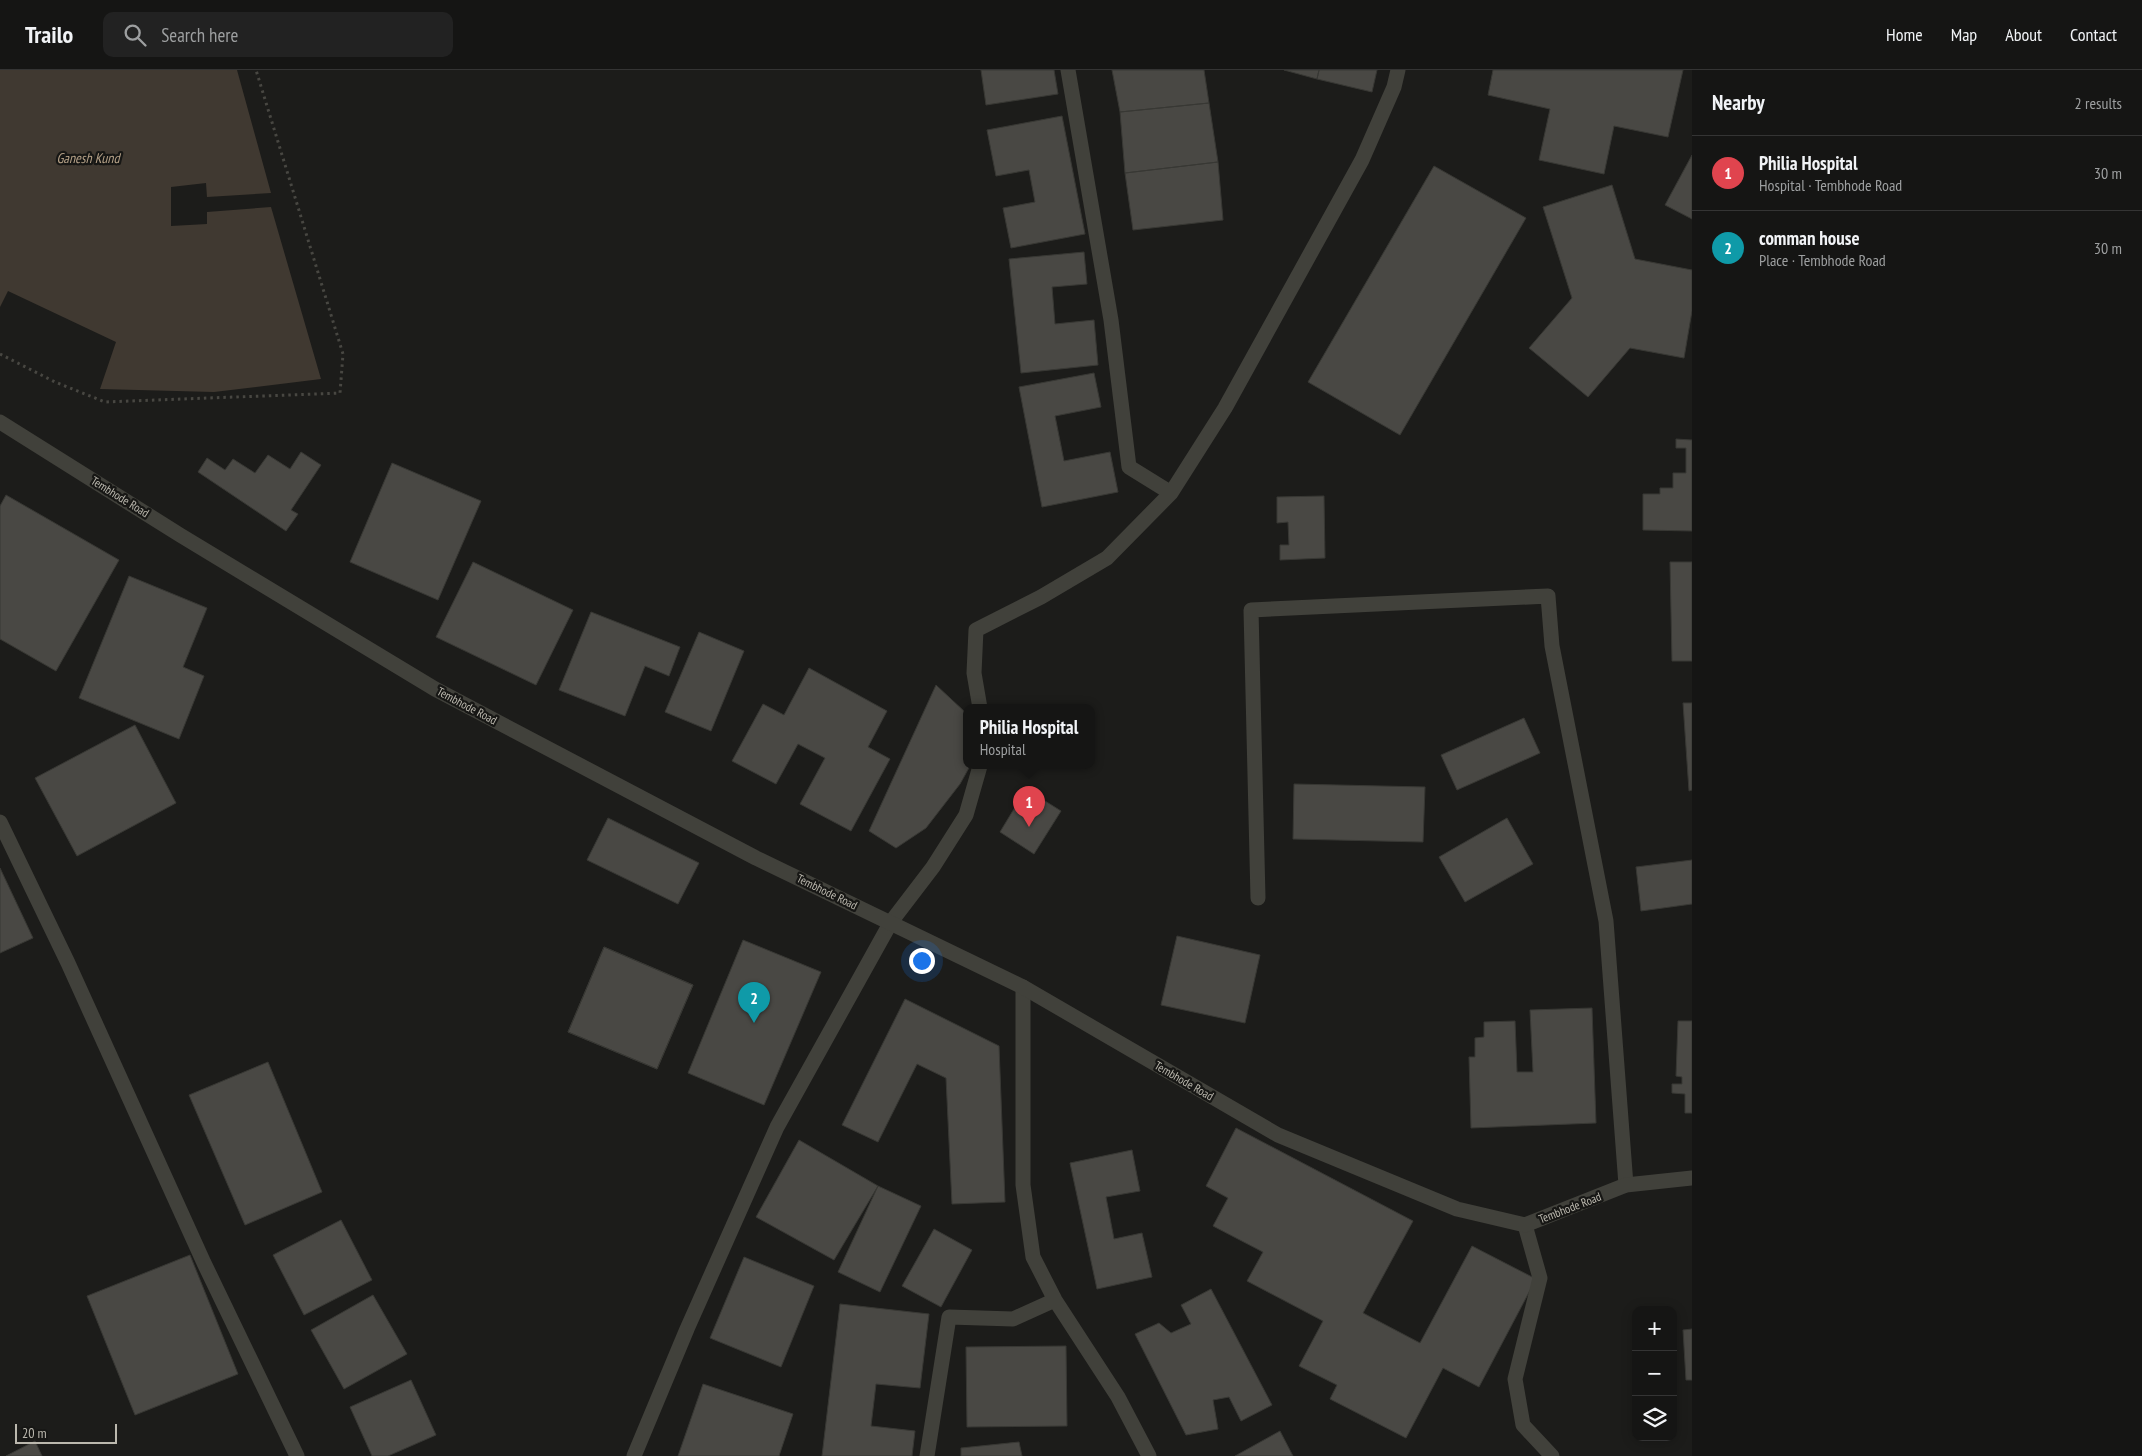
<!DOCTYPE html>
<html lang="en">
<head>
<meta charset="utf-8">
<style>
  :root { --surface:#151514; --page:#222; --text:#f1f3f6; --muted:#9d9fa0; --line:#343434; --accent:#466de9 }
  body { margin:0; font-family:"PT Sans Narrow",sans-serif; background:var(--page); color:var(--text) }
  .controls { position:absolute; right:15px; bottom:15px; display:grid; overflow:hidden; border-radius:10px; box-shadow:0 2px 12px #0003 }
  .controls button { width:45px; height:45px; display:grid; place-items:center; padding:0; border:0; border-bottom:1px solid var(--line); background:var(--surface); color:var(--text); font:25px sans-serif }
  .scale { position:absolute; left:15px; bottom:12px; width:102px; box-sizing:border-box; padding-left:5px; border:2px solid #bbb8ae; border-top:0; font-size:14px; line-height:18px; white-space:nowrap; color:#bbb8ae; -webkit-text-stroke:4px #171715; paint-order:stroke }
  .you { position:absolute; left:921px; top:890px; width:18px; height:18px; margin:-12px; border:4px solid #fff; border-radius:50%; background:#1a73e8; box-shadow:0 0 0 8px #1a73e833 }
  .badge { display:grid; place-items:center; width:32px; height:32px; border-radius:50%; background:var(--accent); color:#fff; font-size:16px; font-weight:700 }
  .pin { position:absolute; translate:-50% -41px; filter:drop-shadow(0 1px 2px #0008) }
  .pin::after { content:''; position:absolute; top:26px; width:18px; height:15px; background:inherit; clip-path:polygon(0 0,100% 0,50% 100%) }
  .popup { position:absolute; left:963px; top:634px; width:132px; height:65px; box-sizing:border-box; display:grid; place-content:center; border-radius:10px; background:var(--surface); filter:drop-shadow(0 1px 4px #0005); font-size:16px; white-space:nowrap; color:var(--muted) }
  .popup b { font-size:19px; color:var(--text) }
  .popup::after { content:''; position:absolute; left:50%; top:100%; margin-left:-10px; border:10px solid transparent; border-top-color:var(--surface) }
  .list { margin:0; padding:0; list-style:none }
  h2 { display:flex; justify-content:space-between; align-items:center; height:65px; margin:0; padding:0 20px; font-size:21px }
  h2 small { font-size:16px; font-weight:400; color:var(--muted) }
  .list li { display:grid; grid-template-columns:32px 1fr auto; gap:15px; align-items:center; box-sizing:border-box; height:75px; padding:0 20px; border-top:1px solid var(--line) }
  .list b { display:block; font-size:19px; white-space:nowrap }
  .list p { margin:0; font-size:16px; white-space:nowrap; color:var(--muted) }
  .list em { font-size:16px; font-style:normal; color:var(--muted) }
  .icon { flex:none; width:28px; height:28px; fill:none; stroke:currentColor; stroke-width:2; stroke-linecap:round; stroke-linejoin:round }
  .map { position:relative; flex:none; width:1692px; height:1386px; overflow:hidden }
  header { display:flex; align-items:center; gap:30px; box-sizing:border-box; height:70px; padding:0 25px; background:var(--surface); border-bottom:1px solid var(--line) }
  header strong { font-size:24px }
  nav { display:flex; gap:28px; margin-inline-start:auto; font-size:18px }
  .search { width:350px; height:45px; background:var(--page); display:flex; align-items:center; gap:12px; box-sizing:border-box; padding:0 18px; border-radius:10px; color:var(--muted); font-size:19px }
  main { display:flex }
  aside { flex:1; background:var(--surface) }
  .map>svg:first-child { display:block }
</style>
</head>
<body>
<header>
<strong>Trailo</strong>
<div class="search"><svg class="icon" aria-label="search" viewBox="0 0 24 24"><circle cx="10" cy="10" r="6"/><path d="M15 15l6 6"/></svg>Search here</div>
<nav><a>Home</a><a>Map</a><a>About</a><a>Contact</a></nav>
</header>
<main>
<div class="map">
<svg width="1692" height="1386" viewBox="0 0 1692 1386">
  <rect width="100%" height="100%" fill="#1c1c1a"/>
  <path fill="#403931" d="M0,0H237L271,123L207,127L206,113L171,117V156L207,154V142L271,137L321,309L214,322L100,319L116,272L8,221L0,237Z"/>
  <path fill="#494844" stroke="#383834" d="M981,0H1054L1058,24L986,35Z
    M1112,0H1204L1209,33L1120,42Z
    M1284,0H1319L1317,9Z
    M1319,0H1377L1372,22L1317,9Z
    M1493,0H1683L1668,67L1614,56L1604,104L1539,90L1550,39L1488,25Z
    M1209,33L1218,92L1125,103L1120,42Z
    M1062,46L1085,164L1011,178L1003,138L1035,132L1029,100L996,106L987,60Z
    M1692,85V149L1665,135Z
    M1218,92L1223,150L1133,160L1125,103Z
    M1434,96L1526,148L1400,365L1308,312Z
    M1612,115L1635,189L1692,200V241L1684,288L1630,278L1588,327L1529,278L1572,228L1543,137Z
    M1084,182L1087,214L1052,217L1055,254L1094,250L1098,295L1021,303L1009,189Z
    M1094,303L1101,337L1055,346L1064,391L1110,382L1118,422L1042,437L1019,317Z
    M1676,369L1692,370V461L1643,460V424H1660V418H1673V403H1686V378H1676Z
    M301,382L321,395L291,440L298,444L286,461L198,402L207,388L225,400L233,389L255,403L268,385L290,399Z
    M392,393L481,431L438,530L350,492Z
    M6,425L119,490L56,601L0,569V436Z
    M1324,426L1325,488L1280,490V475H1289L1288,452L1277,453V427Z
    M473,492L573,540L536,615L436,567Z
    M1670,492H1692V591H1672Z
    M129,506L207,538L183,597L204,606L179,669L79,628Z
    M591,542L680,577L669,606L645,596L625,646L559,620Z
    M699,562L744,581L711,661L665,642Z
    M809,598L887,641L868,677L890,689L851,761L800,734L825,688L798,674L776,714L732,691L763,634L784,645Z
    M936,615L965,642L966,649V696H970L960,714L926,758L896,778L869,761Z
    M1683,633H1692V720L1689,721Z
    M1524,648L1540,683L1457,720L1441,685Z
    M135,655L176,733L77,786L35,708Z
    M1294,714L1425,717L1423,772L1293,769Z
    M1026,719L1061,741L1034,784L1000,762Z
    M608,748L699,793L678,834L587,790Z
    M1507,748L1533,794L1465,832L1439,787Z
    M1692,790V834L1641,841L1636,797Z
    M0,798L33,868L0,883Z
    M1177,866L1260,885L1245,953L1161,935Z
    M743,870L821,902L764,1035L688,1003Z
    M604,877L693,915L657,999L568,962Z
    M604,877L693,915L657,999L568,962Z
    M905,929L999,976L1005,1132L952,1134L946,1008L917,994L878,1072L842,1055Z
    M1592,938L1596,1053L1471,1058L1469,987H1475V968L1484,967V952L1515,951L1517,1002H1533L1530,940Z
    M1678,951H1692V1043H1685V1024L1672,1023V1014H1682V1007L1676,1006Z
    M268,992L322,1122L245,1155L189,1025Z
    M1236,1058L1413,1151L1363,1243L1420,1273L1472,1176L1536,1209L1479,1317L1443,1298L1406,1368L1330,1329L1337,1315L1299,1296L1323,1251L1247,1211L1263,1182L1213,1156L1228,1128L1206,1116Z
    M799,1070L878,1116L834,1190L756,1147Z
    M1132,1080L1140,1121L1106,1127L1114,1169L1142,1163L1152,1207L1097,1219L1070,1093Z
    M878,1116L921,1136L880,1222L838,1202Z
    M341,1150L372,1210L304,1245L273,1185Z
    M934,1159L972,1180L941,1237L902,1216Z
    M190,1185L238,1304L135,1345L87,1226Z
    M744,1187L814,1216L781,1297L710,1268Z
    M1211,1219L1272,1335L1241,1351L1229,1327L1213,1330L1218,1359L1186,1365L1135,1264L1159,1253L1171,1263L1191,1254L1181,1235Z
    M373,1225L407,1284L344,1319L311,1260Z
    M840,1234L929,1244L920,1318L876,1314L871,1356L915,1361L912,1386H822Z
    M1692,1259V1310H1686L1683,1260Z
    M1066,1276L1067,1356L967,1357L966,1277Z
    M411,1310L436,1365L388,1386H372L350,1337Z
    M703,1314L793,1344L779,1386H678Z
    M1280,1361L1293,1386H1235Z
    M35,1371L42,1386H6Z
    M1019,1372L1022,1386H961V1378Z"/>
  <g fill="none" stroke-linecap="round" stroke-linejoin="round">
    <path stroke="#484742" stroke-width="3" stroke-dasharray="2.5 4" stroke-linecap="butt" d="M0,284L55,312L105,332L340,323L343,284L256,0"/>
    <path stroke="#41413b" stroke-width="15" d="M1068,0L1111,250L1129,397L1171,423
      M980,638L974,603L976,560L1041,527L1107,488L1171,423L1225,338L1362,90L1394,17L1398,0
      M0,752L68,893L204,1193L297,1386
      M1258,828L1251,540L1548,526L1552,576L1606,851L1626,1115
      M1023,917V1115L1033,1187L1055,1230L1118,1327L1149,1386
      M1525,1155L1540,1208L1515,1309L1523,1355L1552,1386
      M634,1386L687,1259L777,1057L891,852L933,797L966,745L980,696
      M927,1386L949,1247L1013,1249L1055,1230"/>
    <path stroke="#41413b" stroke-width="15" d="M0,352L180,465L435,619L756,788L1023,917L1278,1065L1457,1139L1525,1155L1626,1115L1692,1108"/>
  </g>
  <g text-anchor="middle" stroke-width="4.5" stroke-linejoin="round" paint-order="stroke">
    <g font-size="12" fill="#bbb8ae" stroke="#171715">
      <text transform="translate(120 427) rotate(32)" y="4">Tembhode Road</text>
      <text transform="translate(467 636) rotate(28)" y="4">Tembhode Road</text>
      <text transform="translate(827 822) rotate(26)" y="4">Tembhode Road</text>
      <text transform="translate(1184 1011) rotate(30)" y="4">Tembhode Road</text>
      <text transform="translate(1570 1138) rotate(-21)" y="4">Tembhode Road</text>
    </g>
    <g font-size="14" font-style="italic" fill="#b4a087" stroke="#171715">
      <text x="88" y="93">Ganesh Kund</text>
    </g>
  </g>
</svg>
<div class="controls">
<button>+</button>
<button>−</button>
<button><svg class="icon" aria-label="layers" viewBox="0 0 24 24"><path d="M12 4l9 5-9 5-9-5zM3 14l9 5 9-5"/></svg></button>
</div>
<div class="scale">20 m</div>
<div class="you"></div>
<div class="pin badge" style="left:1029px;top:757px;background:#e0444e">1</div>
<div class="popup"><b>Philia Hospital</b>Hospital</div>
<div class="pin badge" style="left:754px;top:953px;background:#0f9aa8">2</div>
</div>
<aside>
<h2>Nearby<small>2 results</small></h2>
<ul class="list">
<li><span class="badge" style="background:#e0444e">1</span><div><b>Philia Hospital</b><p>Hospital · Tembhode Road</p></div><em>30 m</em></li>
<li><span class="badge" style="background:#0f9aa8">2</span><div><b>comman house</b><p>Place · Tembhode Road</p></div><em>30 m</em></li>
</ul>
</aside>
</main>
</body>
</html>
